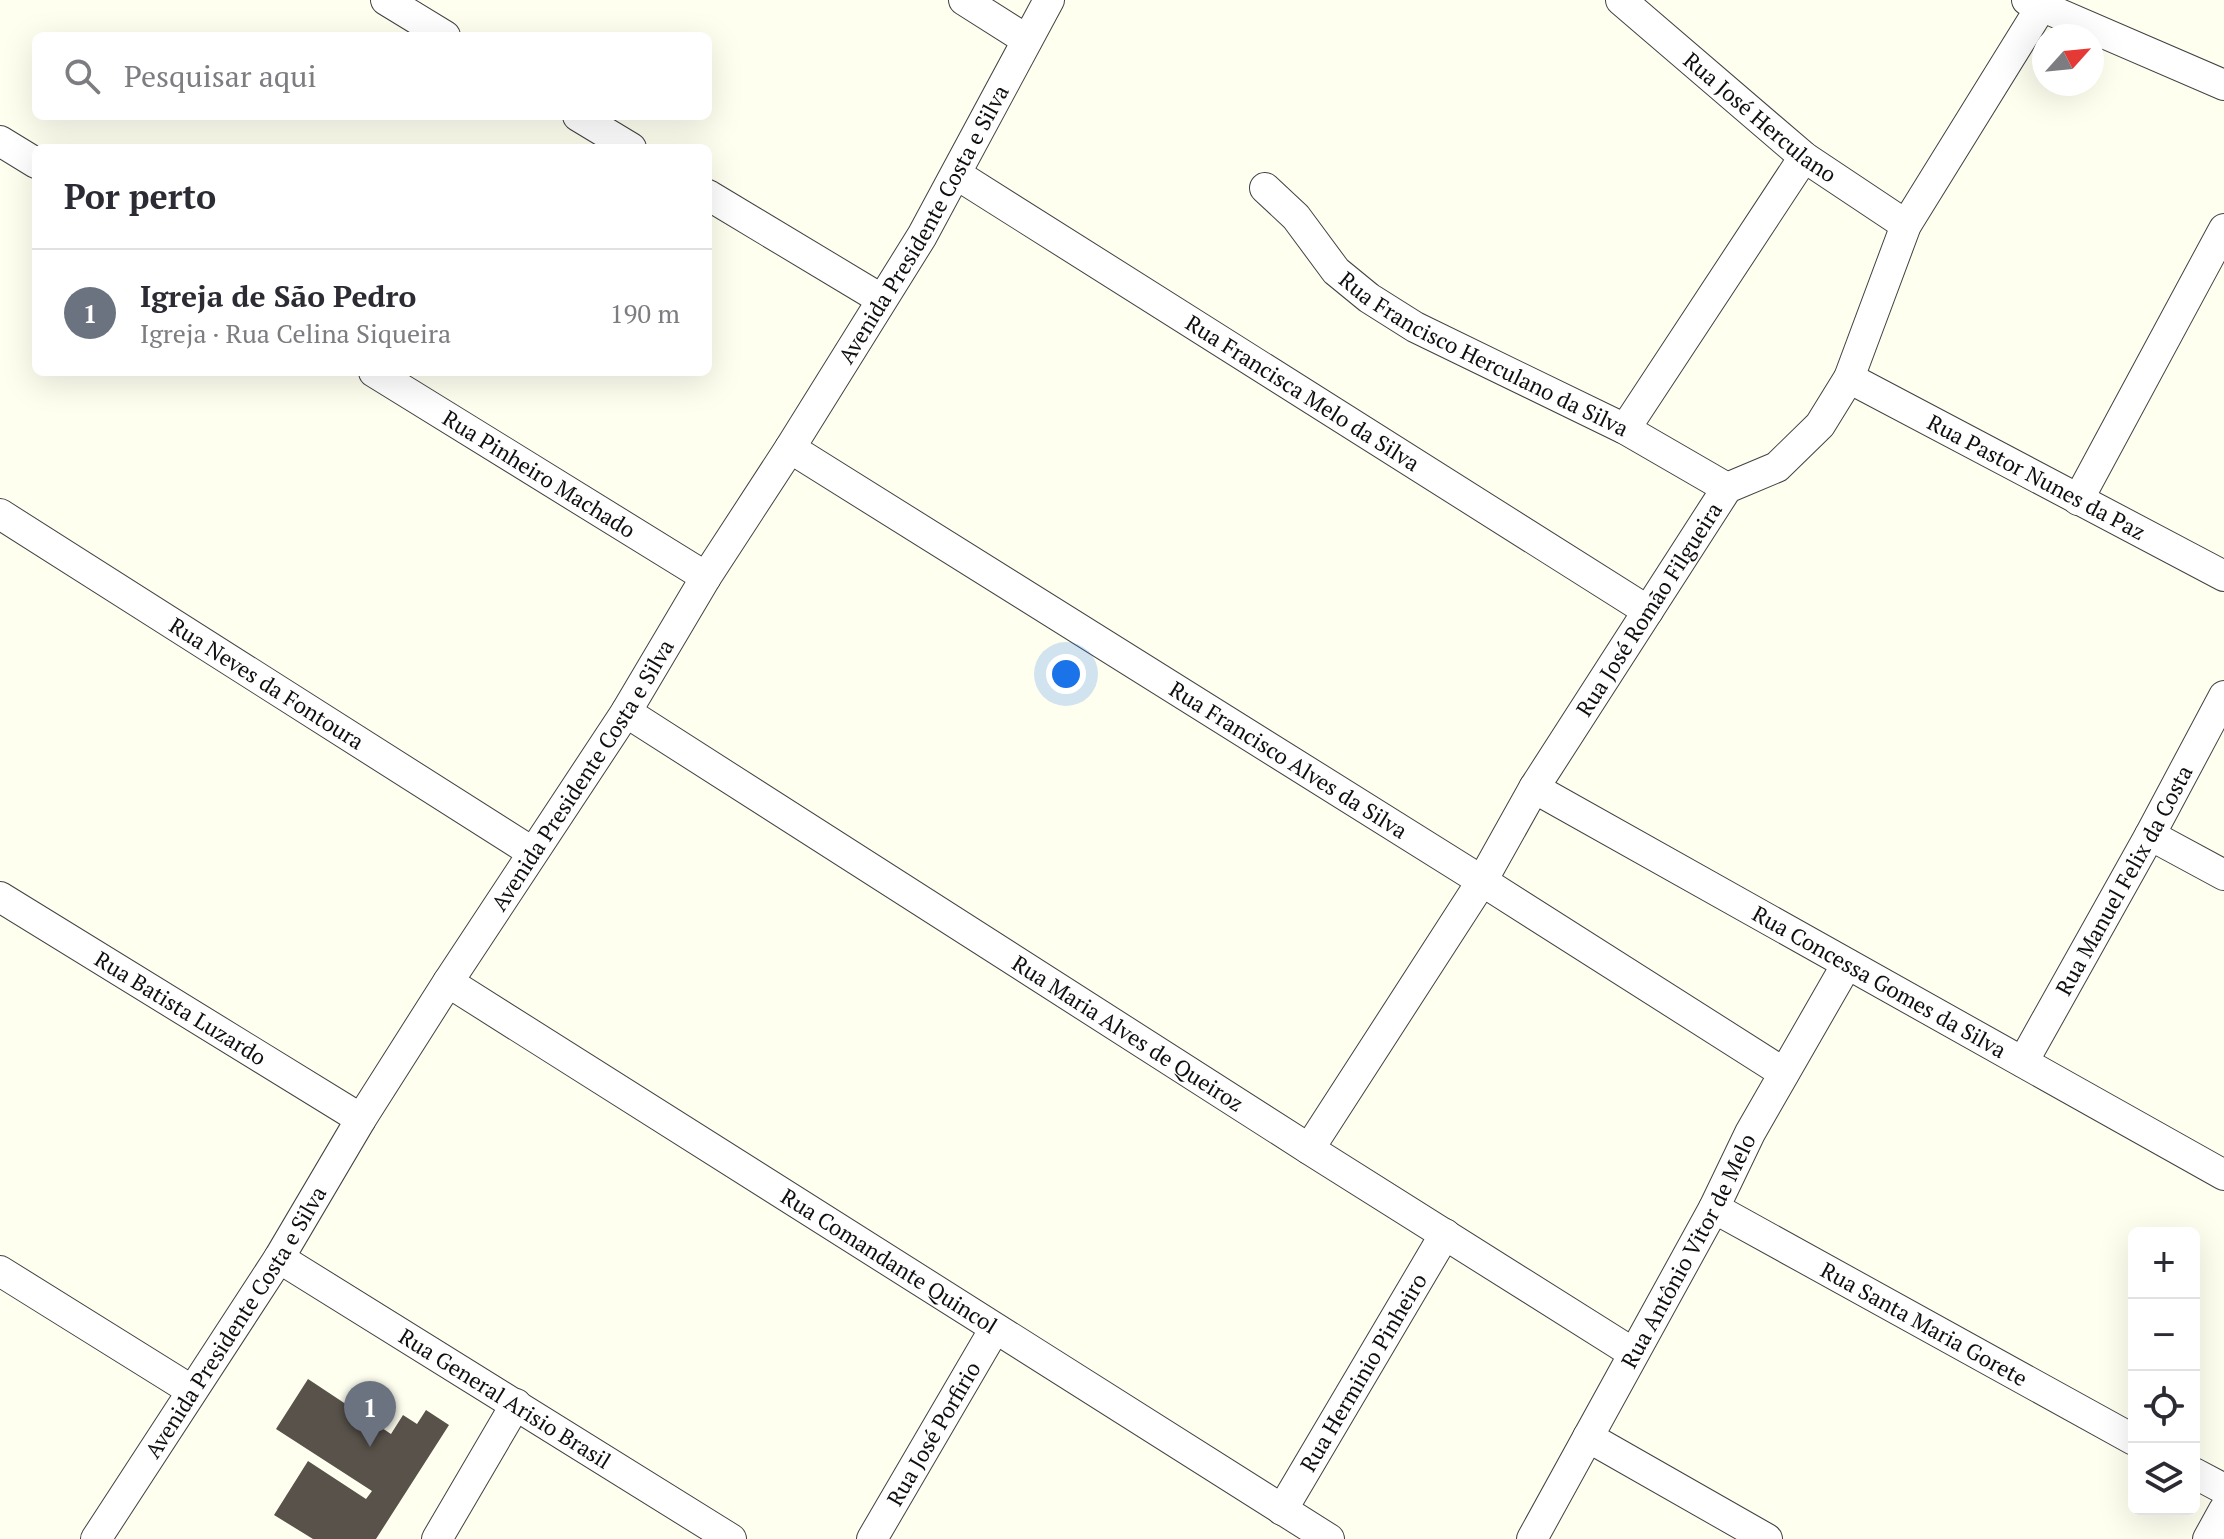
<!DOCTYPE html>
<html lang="pt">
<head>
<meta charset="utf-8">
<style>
  :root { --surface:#fff; --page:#f2f2f3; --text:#2b2b33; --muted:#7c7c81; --line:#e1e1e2; --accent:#0b8043 }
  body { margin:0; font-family:"PT Serif",serif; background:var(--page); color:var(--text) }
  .controls { position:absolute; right:24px; bottom:24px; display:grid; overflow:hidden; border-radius:12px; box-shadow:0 8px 32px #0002 }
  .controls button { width:72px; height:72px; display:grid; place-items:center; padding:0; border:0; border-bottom:2px solid var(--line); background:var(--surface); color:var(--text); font:40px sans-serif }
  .compass { position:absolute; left:2032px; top:24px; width:72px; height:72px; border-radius:50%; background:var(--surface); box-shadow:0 8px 32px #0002; rotate:63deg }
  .you { position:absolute; left:1066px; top:674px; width:28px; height:28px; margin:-20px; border:6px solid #fff; border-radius:50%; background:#1a73e8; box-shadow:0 0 0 12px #1a73e833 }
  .badge { display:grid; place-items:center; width:52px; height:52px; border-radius:50%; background:var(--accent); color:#fff; font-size:26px; font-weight:700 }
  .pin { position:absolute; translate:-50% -66px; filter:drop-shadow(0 2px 4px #0008) }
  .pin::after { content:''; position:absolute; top:42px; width:28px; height:24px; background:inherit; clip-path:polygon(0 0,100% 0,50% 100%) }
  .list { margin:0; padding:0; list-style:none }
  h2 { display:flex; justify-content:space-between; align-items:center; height:104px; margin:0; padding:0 32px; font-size:34px }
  h2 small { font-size:26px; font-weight:400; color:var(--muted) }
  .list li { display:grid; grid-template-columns:52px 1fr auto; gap:24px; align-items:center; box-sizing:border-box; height:128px; padding:0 32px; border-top:2px solid var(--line) }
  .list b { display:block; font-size:30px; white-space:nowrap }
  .list p { margin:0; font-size:26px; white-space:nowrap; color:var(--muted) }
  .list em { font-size:26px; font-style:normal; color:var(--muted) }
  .icon { flex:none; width:44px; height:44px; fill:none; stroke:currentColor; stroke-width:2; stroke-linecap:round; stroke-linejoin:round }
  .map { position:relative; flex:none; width:2224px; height:1539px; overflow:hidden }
  .search { position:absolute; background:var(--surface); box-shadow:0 8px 32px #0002; left:32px; top:32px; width:680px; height:88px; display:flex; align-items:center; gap:20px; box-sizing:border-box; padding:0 28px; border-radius:12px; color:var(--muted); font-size:30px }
  .panel { position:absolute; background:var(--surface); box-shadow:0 8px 32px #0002; left:32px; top:144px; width:680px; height:232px; border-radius:12px }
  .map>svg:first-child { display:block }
</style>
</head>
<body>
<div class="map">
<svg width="2224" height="1539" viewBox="0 0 2224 1539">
  <rect width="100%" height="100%" fill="#fffff0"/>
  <path fill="#58524a" d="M308,1379L391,1434L403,1415L417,1424L426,1410L449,1425L376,1539H313L274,1515L308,1461L366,1499L372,1491L276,1429Z"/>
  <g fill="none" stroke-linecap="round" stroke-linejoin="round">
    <g stroke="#424242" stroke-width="32">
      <g id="street">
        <path d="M386,0L445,36"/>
        <path d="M964,0L1027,40"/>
        <path id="s1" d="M1621,0L1804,157L1906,225"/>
        <path d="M2027,0L2224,85"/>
        <path d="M578,116L631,148"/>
        <path d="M0,141L36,163"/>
        <path id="s2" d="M956,174L1648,611"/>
        <path id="s3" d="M1265,188L1296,217L1336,271L1369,298L1415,327L1625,429L1727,488"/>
        <path d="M708,195L881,299"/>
        <path id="s4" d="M374,372L706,577"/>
        <path id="s5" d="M1849,378L2224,576"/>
        <path d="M1625,429L1804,157"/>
        <path id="s6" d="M790,448L1482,881L1784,1073"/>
        <path d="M2078,500L2224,229"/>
        <path id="s7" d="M0,514L532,852"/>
        <path id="s8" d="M626,712L1309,1149L1633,1353"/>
        <path id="s9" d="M1534,788L2224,1175"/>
        <path d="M2150,835L2224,875"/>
        <path id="s10" d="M0,897L361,1119"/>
        <path id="s11" d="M448,982L1329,1539"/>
        <path id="s12" d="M2023,1062L2150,835L2224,696"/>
        <path id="s13" d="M1309,1149L1482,881L1534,788L1727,488L1777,467L1820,425L1849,378L1906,225L2041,7"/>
        <path id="s14" d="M1714,1208L2134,1440"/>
        <path id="s15" d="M279,1258L731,1539"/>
        <path d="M0,1271L191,1390"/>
        <path d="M1588,1437L1767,1539"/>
        <path d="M2194,1473L2224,1489"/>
        <path id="s16" d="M1282,1510L1445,1234"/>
        <path id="s17" d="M96,1539L279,1258L361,1119L448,982L626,712L706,577L790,448L922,236L1049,0"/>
        <path d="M437,1539L516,1404"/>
        <path id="s18" d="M872,1539L994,1330"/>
        <path id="s19" d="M1532,1539L1714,1208L1750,1133L1847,964"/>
        <path d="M2208,1539L2224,1510"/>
      </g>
    </g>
    <use href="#street" stroke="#fff" stroke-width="30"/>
  </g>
  <g text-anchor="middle" stroke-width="8" stroke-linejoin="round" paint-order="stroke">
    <g font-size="22" fill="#0f0f0f" stroke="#fff">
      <text dy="8" stroke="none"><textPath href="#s1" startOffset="182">Rua José Herculano</textPath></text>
      <text dy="8" stroke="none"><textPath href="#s17" startOffset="1554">Avenida Presidente Costa e Silva</textPath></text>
      <text dy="8" stroke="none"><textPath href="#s3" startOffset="280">Rua Francisco Herculano da Silva</textPath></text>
      <text dy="8" stroke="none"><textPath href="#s2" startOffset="410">Rua Francisca Melo da Silva</textPath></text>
      <text dy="8" stroke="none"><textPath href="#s4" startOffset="194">Rua Pinheiro Machado</textPath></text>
      <text dy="8" stroke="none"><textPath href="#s5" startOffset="212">Rua Pastor Nunes da Paz</textPath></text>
      <text dy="8" stroke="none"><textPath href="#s13" startOffset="638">Rua José Romão Filgueira</textPath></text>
      <text dy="8" stroke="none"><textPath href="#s7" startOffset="316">Rua Neves da Fontoura</textPath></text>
      <text dy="8" stroke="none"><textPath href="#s6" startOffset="588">Rua Francisco Alves da Silva</textPath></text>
      <text dy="8" stroke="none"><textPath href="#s17" startOffset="906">Avenida Presidente Costa e Silva</textPath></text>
      <text dy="8" stroke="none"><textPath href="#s12" startOffset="208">Rua Manuel Felix da Costa</textPath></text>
      <text dy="8" stroke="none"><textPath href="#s9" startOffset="396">Rua Concessa Gomes da Silva</textPath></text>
      <text dy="8" stroke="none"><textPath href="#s10" startOffset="212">Rua Batista Luzardo</textPath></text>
      <text dy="8" stroke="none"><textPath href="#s8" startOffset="596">Rua Maria Alves de Queiroz</textPath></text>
      <text dy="8" stroke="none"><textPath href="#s19" startOffset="328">Rua Antônio Vitor de Melo</textPath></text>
      <text dy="8" stroke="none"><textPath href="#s11" startOffset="522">Rua Comandante Quincol</textPath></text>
      <text dy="8" stroke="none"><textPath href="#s17" startOffset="258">Avenida Presidente Costa e Silva</textPath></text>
      <text dy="8" stroke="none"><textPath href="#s14" startOffset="240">Rua Santa Maria Gorete</textPath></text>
      <text dy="8" stroke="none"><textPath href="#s16" startOffset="160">Rua Herminio Pinheiro</textPath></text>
      <text dy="8" stroke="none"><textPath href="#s15" startOffset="266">Rua General Arisio Brasil</textPath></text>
      <text dy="8" stroke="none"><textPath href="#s18" startOffset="122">Rua José Porfirio</textPath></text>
    </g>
  </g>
</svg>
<div class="controls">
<button>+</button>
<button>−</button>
<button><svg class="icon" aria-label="locate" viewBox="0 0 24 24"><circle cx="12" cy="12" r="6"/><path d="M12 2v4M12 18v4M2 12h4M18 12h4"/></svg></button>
<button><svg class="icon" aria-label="layers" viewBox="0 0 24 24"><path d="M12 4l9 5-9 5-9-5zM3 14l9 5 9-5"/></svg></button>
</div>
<svg class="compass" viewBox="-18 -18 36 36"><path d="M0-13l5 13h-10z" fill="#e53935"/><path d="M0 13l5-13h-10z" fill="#7c7c81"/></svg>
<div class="you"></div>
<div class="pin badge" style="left:370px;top:1447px;background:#6b7280">1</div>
<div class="search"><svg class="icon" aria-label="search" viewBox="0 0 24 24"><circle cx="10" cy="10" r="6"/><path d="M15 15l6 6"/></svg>Pesquisar aqui</div>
<section class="panel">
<h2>Por perto<small></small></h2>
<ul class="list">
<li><span class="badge" style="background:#6b7280">1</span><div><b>Igreja de São Pedro</b><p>Igreja · Rua Celina Siqueira</p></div><em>190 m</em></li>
</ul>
</section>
</div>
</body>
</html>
